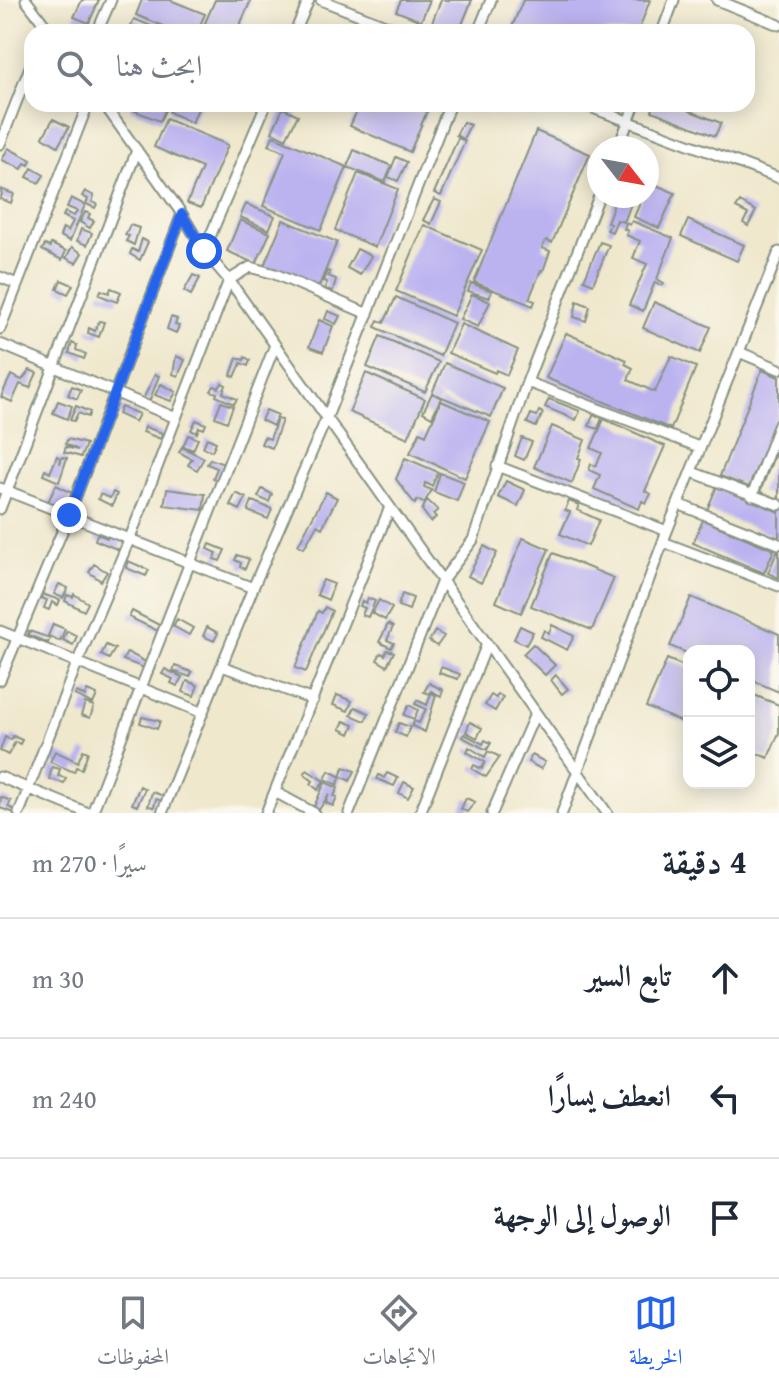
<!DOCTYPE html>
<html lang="ar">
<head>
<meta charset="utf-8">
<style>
  :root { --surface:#fff; --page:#f2f2f3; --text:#1f2937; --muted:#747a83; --line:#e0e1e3; --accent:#2563eb }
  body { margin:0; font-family:"Gentium Book Plus",Amiri,serif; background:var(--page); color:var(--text); direction:rtl }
  .controls { position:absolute; right:24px; bottom:24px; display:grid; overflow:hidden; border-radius:16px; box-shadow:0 4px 20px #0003 }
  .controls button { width:72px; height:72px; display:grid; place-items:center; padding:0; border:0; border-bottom:2px solid var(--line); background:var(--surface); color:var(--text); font:40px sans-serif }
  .compass { position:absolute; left:587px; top:136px; width:72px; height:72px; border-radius:50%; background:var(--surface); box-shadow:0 4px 20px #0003; rotate:121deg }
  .stop { position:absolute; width:24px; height:24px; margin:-18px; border:6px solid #2563eb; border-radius:50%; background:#fff }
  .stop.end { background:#2563eb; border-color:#fff; box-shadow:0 2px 8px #0008 }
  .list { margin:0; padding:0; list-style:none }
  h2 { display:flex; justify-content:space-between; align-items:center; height:104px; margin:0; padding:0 32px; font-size:34px }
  h2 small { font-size:26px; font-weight:400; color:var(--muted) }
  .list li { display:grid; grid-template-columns:52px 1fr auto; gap:24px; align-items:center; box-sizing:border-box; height:120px; padding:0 32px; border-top:2px solid var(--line) }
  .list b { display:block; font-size:30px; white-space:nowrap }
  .list em { font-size:26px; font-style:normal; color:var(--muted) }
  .icon { flex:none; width:44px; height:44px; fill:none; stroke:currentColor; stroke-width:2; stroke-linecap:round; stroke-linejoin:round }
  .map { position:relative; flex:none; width:779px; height:813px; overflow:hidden; direction:ltr }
  .search { position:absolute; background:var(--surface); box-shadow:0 4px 20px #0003; left:24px; right:24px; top:24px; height:88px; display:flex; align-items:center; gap:20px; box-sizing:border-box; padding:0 28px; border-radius:24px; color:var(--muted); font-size:30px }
  .sheet { height:464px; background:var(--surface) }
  nav { display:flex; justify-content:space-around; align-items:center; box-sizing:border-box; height:112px; border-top:2px solid var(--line); background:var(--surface); font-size:22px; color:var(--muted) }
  nav a { display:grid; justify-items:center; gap:4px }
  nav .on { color:var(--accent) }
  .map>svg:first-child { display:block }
</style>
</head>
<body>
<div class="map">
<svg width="779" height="813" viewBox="0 0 779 813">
  <rect width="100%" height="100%" fill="#fbf7ec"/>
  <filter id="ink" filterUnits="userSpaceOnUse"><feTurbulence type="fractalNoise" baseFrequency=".0125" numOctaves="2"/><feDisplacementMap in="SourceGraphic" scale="16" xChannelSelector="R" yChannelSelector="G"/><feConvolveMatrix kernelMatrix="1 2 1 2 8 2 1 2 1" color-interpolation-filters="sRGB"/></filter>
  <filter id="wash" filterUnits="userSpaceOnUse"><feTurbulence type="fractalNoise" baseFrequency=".006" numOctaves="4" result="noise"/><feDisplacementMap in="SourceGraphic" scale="32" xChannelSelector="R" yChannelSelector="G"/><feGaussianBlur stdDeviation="1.8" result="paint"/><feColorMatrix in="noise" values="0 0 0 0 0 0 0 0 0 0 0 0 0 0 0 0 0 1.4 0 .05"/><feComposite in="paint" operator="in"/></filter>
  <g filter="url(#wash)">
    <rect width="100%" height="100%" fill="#efe8cd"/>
    <g id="blocks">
      <path fill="#bbb3f0" d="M82,0H99L89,23L74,17Z
        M142,0H170L205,14L197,32H177L136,15Z
        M215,0H251L240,25L246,28L245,32H201Z
        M401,0H430L421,21L396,11Z
        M441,0H472L459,32H450L431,25Z
        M523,0H650L638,32H510Z
        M134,19L166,32H128Z
        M132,104H168L160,121L130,109Z
        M172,104H200L192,123L169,112Z
        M360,104H430L410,152L350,126Z
        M655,104H673L721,123L715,136L652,111Z
        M283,108L298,115L286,139L272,132Z
        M53,119L69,127L58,146L43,137Z
        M166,119L228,145L201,208L187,203L202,168L154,147Z
        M463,122L470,125L463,139L456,135Z
        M536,131L590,154L552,243L546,240L542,248L550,251L543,271L541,270L529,299L535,301L533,306L474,282Z
        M273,136L347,167L321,230L263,206L285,152L269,145Z
        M458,138L465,141L441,196L434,193Z
        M8,148L31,160L29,165L25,163L22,169L2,160Z
        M354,150L392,166L385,182L347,167Z
        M396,157L407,162L398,181L388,177Z
        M32,168L44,175L39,183L27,177Z
        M358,173L398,189L375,247L335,230Z
        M649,182L675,193L659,228L634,217L643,196H647Z
        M0,189L14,194L11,203L0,199L2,194Z
        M85,191L94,196L92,202L97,204L95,208L86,204L88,199L82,196Z
        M617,196H634L624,222L617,220L612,232L607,230L610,224L607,222Z
        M71,198L85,205L70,241L60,236L63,228L68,231L73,221L63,216L65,212L74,216L77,211L67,207Z
        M434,199L441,202L431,224L423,220Z
        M740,202L756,211L748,226L743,223L748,214L736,208Z
        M246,204L275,216L269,230L240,217Z
        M85,212L90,214L88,218L94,221L90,228L80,222Z
        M240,220L270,233L256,264L227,251Z
        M283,220L337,242L317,291L263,268Z
        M688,220L744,245L737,261L681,236Z
        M632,221L673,238L657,279L664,283L662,286L655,282L643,311L629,305L647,264L633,258L640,241L626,235L628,231L624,229L626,223L630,225Z
        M130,225L139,228L134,245L126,241L129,236L125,235Z
        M424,225L482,250L453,316L396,291Z
        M81,229L92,233L87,245L77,241Z
        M142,239L148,242L140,260L130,254L132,249L138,252Z
        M600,242L609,245L593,284L584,280Z
        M51,244L66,251L62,260L42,250L45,245L50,247Z
        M72,247L82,253L76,263L66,258Z
        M357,249L371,256L360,275L347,268Z
        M327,271L330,272L328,276L336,279L333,291L325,289L327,282L323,281Z
        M193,275L200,278L191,295L184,291Z
        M61,280L73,285L68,294L57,289Z
        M471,283L492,291L489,298L468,291Z
        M111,288L121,292L117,302L99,295L101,290L109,293Z
        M472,294L490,302L478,327L460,319Z
        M396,297L454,323L440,356L375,327L378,320L384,323Z
        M577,301L590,306L586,321L574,317Z
        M654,302L711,327L700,353L643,328Z
        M328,311L340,316L336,324L325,319Z
        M171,317L177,319L175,325L179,326L176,333L167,329Z
        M319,320L333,326L323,352L309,347Z
        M99,321L104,322L99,337L88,333L89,328L95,331Z
        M461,324L518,350L507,375L496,370L495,373L448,353Z
        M566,333L627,360L625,364L633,368L628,380L655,392L671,356L696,367L671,429L546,378Z
        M380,336L439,362L425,392L367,367Z
        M72,343L77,345L76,350L86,354L84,359L69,353Z
        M176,356L185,360L178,376L173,374Z
        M245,357L250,360L248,366L241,363L235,377L231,375L237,358L244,360Z
        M445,363L503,388L491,417L432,393Z
        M30,370L37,373L30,388L20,384L12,402L1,397L11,375L22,380Z
        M762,370L779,377V412L749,487L720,476Z
        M366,373L425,399L408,438L349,412Z
        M155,374L159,376L149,402L143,399Z
        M222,383L226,385L223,393L237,399L234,404L216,396L217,393L211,391L214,386L219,388Z
        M161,384L176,392L171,401L155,395Z
        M72,386L81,390L77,399L68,395Z
        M432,393L441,398L432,417L423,412Z
        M549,399L580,411L576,420L545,407Z
        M58,401L72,406L67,419L53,413Z
        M441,401L490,422L465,478L410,453L420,432L426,435Z
        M221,402L233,406L227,422L215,417Z
        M76,406L90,412L88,417L78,413L74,421L70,420Z
        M121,407L139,414L135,422L118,414Z
        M266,410L278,415L273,426L261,420Z
        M539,411L543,413L536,427L527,423L531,414L537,416Z
        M593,415L602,418L598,429L589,426Z
        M277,419L282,420L272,448L261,444L264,437L270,439Z
        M604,419L665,446L645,491L651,494L646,503L642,501L639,509L594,489L600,475L589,470L591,464L596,466L602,453L591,448Z
        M196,420L206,424L204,429L199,427L197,433L191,430Z
        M552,426L585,440L578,458L581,459L572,483L534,467Z
        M145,427L162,433L161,439L143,432Z
        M188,435L198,439L193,450L183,446Z
        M207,438L216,442L212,451L203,447Z
        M522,438L532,442L524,460L515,456Z
        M68,439L86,444L81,457L64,452L66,447L78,450L65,444Z
        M779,444V499L760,492Z
        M182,447L204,458L197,470L188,465L192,459L179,452Z
        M57,456L61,458L60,464L62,457L67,458L59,482L43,475L45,470L50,473Z
        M405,458L438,472L432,486L425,483L424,487L432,490L424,503L417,500L415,504L396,479Z
        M210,459L224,464L218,480L213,478L217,468L207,464Z
        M440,473L464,482L457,501L434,492Z
        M506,481L525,490L518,506L498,497Z
        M56,485L72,493L65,512L47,504Z
        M717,486L779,512V538L707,510Z
        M167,489L205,494L203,510L164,505Z
        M262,489L272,494L269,502L258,497Z
        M113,492L117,494L112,506L98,499L100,494L110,498Z
        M326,492L337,498L322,528L317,525L304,548L298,545Z
        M236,493L246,498L240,510L230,505Z
        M427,500L438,510L433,514L436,517L431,522L422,510Z
        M252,501L272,509L268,519L248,511Z
        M569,501L579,505L577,510L599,520L588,546L560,534L570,512L565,510Z
        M703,520L774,550L764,573L693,543Z
        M108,533L123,539L119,550L95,540L97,534L107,538Z
        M523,538L549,549L521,613L496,602Z
        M210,544L225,550L220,561L214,559L217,553L208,549Z
        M484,546L497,553L481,583L468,576Z
        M779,547V578L768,573Z
        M553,553L614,578L592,630L531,606Z
        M237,555L249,559L245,569L240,567L241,563L235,560Z
        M128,561L149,570L146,576L126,568Z
        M94,564L107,572L101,581L89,572Z
        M323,580L334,584L328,600L317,595Z
        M59,584L68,588L63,598L54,594Z
        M42,594L60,600L58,605L52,602L49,610L44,608L47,600L41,598Z
        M74,594L88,603L84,611L65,601L67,595L73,597Z
        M402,594L413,598L409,610L398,606Z
        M691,597L779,634V692L749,679V651H689V654L670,646Z
        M368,598L375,601L368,617L362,615L365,608L360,606L362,601L366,603Z
        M379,600L392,608L385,620L372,613Z
        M325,607L332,611L306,672L295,668L318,611L322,613Z
        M132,611L163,627L160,632L129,617Z
        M177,619L193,628L189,635L173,626Z
        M53,624L65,629L60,641L48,636Z
        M388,624L393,627L387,640L394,643L391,648L379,642Z
        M552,625L574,636L567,650L541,637L544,630L549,633Z
        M520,626L533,632L526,645L514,639Z
        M207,627L218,633L214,641L203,636Z
        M29,631L50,638L48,643L28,635Z
        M67,631L77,636L73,645L63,640Z
        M435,631L444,636L437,646L429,641Z
        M533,644L555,665L545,675L523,654Z
        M106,645L115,649L109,659L101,655Z
        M387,650L394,652L387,666L377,660L381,653L385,655Z
        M127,652L146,662L144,668L123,660Z
        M667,659L689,668V725L646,707Z
        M175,666L192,672L190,677L173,671Z
        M441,667L460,674L458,679L439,673Z
        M165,669L182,677L177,686L171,683L173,679L162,674Z
        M556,675L568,689L562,694L551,680Z
        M187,681L198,685L194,696L183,692Z
        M429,683L443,690L441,696L431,691L430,694L424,692Z
        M87,691L97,695L93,704L75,695L77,692L85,696Z
        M431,693L436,695L425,732L412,726L414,721L419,723L426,709L415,704L417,700L427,705Z
        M749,693L779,705V733L768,758L749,750Z
        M498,694L503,697L495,711L485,705L491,695L496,698Z
        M337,695L352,701L348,711L333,705Z
        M85,703L94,706L90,718L81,715Z
        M409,705L418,710L414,719L404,715Z
        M355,707L369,713L365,721L351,715Z
        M142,717L160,721L157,729L140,723Z
        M344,721L354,725L350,734L340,729Z
        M470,722L482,728L477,738L466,732Z
        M399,723L410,727L406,737L395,732Z
        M464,734L483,744L485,740L491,743L487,750L462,737Z
        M13,736L22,740L20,744L15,742L8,755L0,751L5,737L11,740Z
        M469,747L485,757L488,751L500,757L486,777L472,769L474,765L482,769L485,762L467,752Z
        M83,750L88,752L82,769L76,767L74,772L50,762L55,751L78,762Z
        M532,755L545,762L541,769L528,762Z
        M52,767L60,769L58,776L66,778L64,783L49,779Z
        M344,767L355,771L350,781L340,776Z
        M307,770L324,781L318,790L311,784L313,781L304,774Z
        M329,771L341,777L337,785L325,779Z
        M387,773L398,778L394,786L377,779L379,775L384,778Z
        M325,782L338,788L334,796L337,797L333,806L326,803L329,794L317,813L312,811Z
        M404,782L414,787L408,798L399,793Z
        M140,786L145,789L137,806L132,804Z
        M152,792L164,796L162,801L156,799L154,807L148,806Z
        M1,797L11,801L8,807L16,810L15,813L0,808Z
        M466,798L475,802L467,812L461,809Z"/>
    </g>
  </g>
  <g filter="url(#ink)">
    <use href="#blocks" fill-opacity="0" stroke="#879280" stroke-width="2"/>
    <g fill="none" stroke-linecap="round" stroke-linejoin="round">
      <g stroke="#879280" stroke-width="13">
        <path id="minor" d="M26,0L50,32
          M321,0L403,32
          M717,0L779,25
          M97,32L111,0
          M295,32L309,0
          M478,32L491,0
          M662,32L674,0
          M104,104L182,214L204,251L229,280L607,813
          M582,104L779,178
          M0,144L32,62
          M618,148L635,104
          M204,251L266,104
          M0,277L17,284
          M0,329L88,104
          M0,344L176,418
          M739,352L779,369
          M527,382L699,447
          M497,466L667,531
          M692,472L779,505
          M0,488L253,588
          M752,496L779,424
          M678,504L779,544
          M0,509L137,150
          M663,542L779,586
          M0,631L203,713
          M222,666L313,700
          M0,680L69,515L182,214
          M0,777L88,813
          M275,792L314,813
          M19,813L77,663L130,538L229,280L250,267L275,274L368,314
          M92,813L275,345
          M162,813L253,588L327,417L450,104
          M266,813L390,507
          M349,813L442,581L473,540L527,382L599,196
          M420,813L487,644
          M492,813L535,714
          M562,813L667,531L779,252"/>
      </g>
      <use href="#minor" stroke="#fff" stroke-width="9"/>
    </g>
  </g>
  <g fill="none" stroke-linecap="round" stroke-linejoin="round" filter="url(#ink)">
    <path stroke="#2563eb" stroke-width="10" d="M69,515L182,214L204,251"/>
  </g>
</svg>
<div class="controls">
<button><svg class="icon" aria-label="locate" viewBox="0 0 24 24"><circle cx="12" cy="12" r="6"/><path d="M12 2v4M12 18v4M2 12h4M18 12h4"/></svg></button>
<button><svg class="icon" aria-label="layers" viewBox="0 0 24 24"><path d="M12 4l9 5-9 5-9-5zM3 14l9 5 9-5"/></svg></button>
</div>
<svg class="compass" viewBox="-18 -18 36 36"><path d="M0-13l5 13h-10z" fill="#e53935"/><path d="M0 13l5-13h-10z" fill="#747a83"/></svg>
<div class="stop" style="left:204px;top:251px"></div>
<div class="stop end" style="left:69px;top:515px"></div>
<div class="search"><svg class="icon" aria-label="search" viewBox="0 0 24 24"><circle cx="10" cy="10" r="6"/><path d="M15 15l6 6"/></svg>ابحث هنا</div>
</div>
<section class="sheet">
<h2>4 دقيقة<small>سيرًا · 270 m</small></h2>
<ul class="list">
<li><svg class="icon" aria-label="ahead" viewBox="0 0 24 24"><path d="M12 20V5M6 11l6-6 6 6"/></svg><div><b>تابع السير</b></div><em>30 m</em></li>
<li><svg class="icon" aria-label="left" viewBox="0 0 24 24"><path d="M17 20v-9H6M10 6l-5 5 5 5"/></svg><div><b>انعطف يسارًا</b></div><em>240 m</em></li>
<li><svg class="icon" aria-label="arrive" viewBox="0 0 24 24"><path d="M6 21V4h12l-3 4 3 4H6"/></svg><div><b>الوصول إلى الوجهة</b></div></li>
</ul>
</section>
<nav>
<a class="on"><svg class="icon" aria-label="map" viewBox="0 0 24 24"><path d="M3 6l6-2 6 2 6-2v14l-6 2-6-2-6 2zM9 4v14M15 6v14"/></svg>الخريطة</a>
<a><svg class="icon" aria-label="directions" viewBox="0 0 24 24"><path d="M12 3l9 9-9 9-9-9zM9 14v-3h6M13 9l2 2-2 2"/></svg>الاتجاهات</a>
<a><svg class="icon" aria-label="saved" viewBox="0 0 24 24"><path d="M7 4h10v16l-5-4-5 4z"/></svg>المحفوظات</a>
</nav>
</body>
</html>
